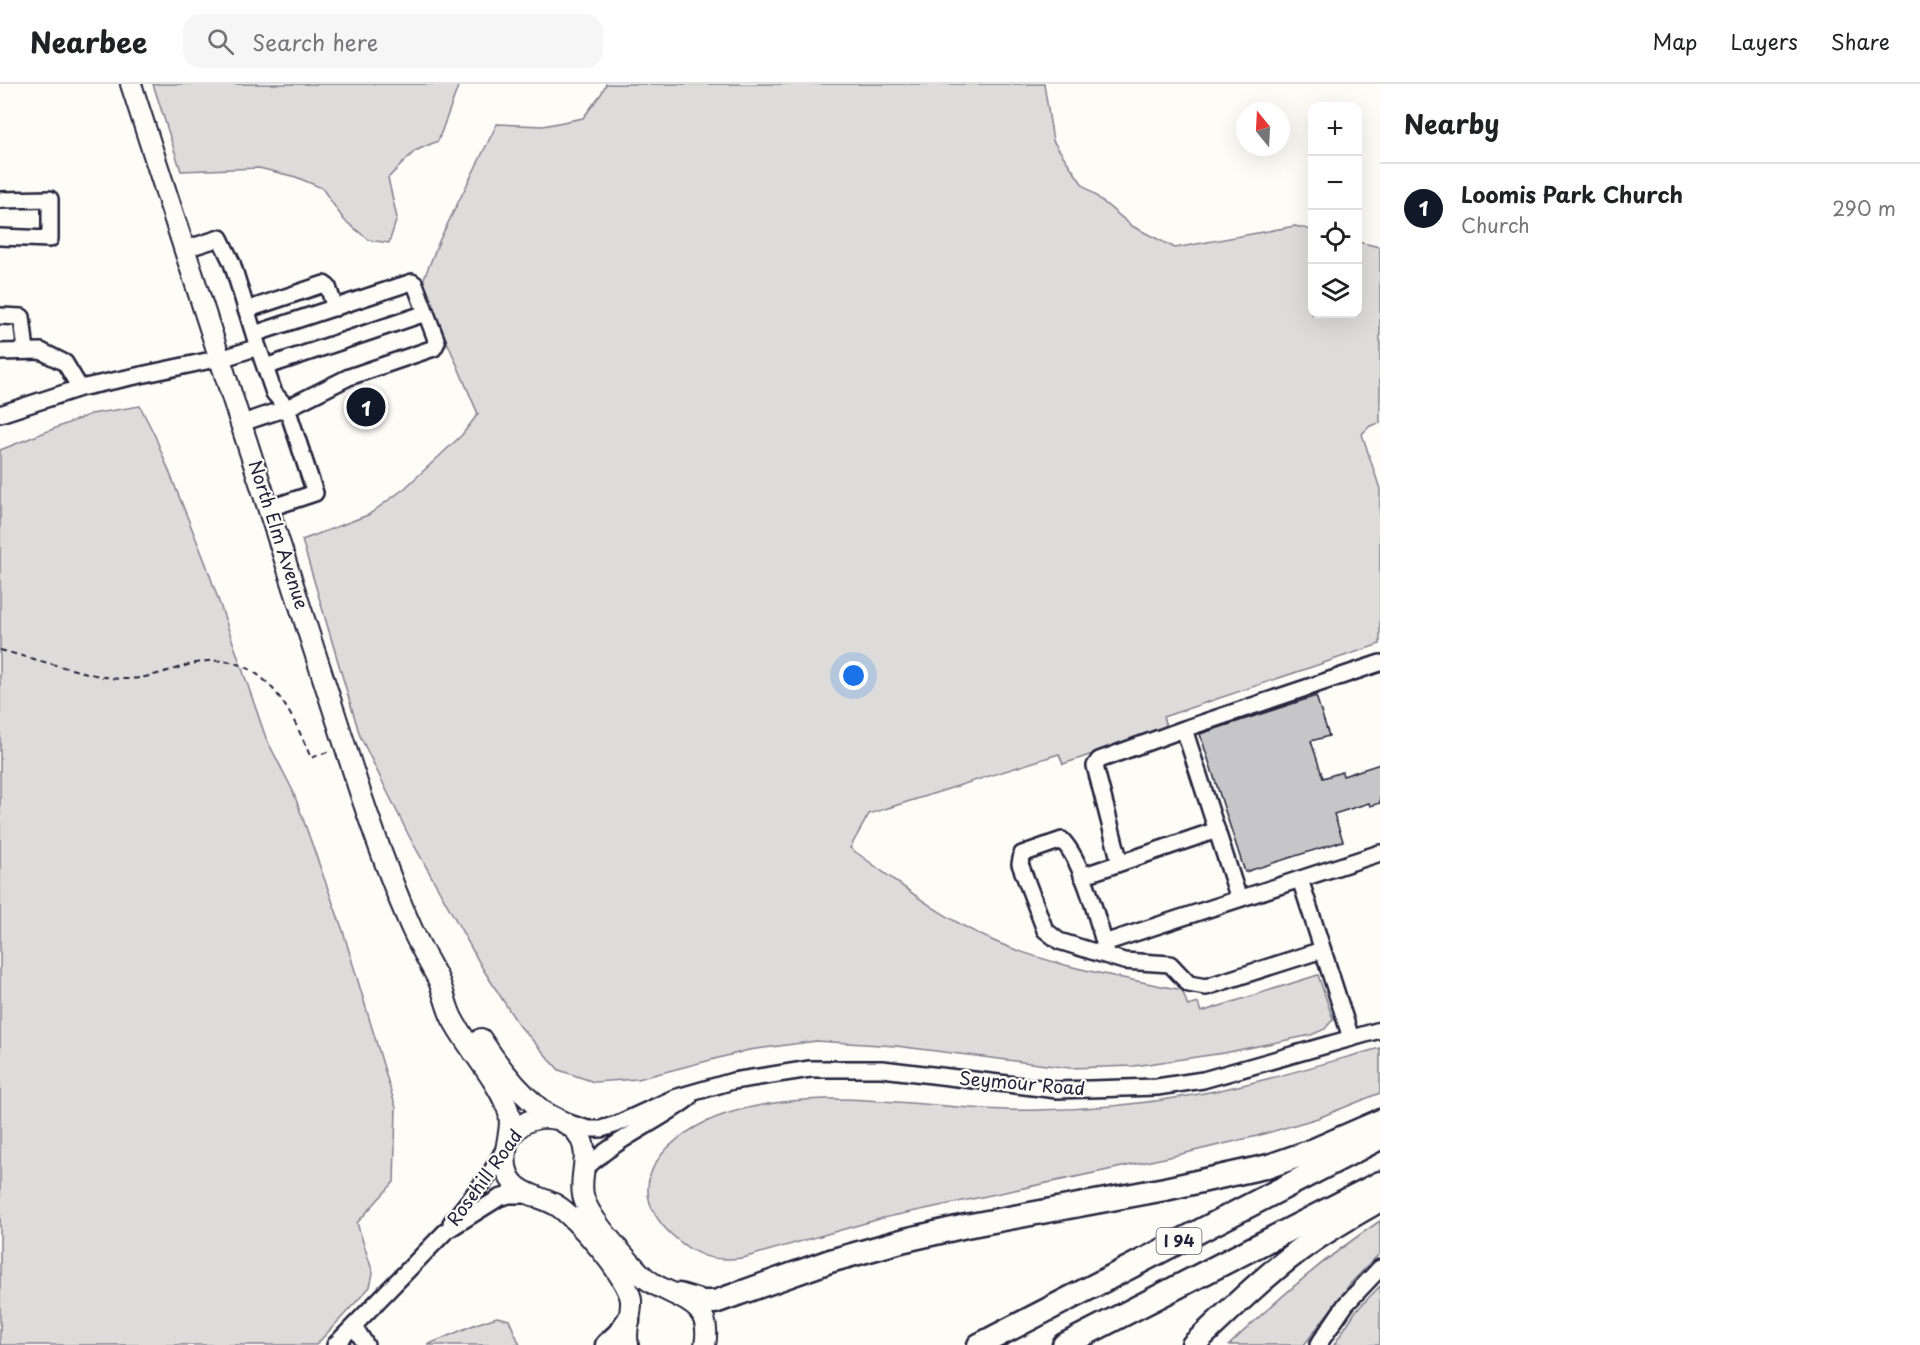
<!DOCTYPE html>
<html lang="en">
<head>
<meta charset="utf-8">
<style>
  :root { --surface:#fff; --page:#f6f6f6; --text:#202124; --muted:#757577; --line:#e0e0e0; --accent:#111827 }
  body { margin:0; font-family:"Playpen Sans",sans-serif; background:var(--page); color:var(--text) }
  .controls { position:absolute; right:18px; top:18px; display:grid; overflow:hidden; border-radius:12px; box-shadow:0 6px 24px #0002 }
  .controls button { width:54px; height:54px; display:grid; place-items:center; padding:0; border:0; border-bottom:2px solid var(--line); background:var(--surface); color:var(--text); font:30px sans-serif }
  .compass { position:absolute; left:1236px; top:18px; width:54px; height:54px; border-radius:50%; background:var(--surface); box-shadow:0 6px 24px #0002; rotate:342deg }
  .you { position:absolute; left:854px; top:592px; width:21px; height:21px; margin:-15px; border:4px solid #fff; border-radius:50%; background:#1a73e8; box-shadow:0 0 0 9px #1a73e833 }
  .badge { display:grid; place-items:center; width:39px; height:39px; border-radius:50%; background:var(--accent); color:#fff; font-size:20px; font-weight:700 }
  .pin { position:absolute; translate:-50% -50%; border:3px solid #fff; box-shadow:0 2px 6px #0006 }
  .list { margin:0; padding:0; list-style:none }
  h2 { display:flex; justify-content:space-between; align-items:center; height:78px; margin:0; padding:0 24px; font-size:26px }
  h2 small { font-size:20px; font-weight:400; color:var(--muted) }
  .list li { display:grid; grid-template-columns:39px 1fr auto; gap:18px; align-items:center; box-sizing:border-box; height:90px; padding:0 24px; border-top:2px solid var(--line) }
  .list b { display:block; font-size:22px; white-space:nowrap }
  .list p { margin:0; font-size:20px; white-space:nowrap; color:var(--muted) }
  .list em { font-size:20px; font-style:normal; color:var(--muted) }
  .icon { flex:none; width:33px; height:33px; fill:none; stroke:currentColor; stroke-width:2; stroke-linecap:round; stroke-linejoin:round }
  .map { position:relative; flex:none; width:1380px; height:1261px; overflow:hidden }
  header { display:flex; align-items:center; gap:36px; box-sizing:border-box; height:84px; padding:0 30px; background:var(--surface); border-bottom:2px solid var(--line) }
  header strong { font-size:28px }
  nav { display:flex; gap:33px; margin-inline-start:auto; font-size:21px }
  .search { width:420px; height:54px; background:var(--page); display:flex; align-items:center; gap:15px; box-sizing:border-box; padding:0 21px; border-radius:18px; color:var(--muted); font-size:22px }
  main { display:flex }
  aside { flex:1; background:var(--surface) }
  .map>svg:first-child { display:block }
</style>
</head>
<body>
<header>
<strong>Nearbee</strong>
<div class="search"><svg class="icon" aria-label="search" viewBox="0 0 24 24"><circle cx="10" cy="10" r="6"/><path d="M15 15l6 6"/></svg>Search here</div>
<nav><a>Map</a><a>Layers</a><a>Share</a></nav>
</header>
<main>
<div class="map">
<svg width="1380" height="1261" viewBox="0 0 1380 1261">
  <rect width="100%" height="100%" fill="#fdfcf7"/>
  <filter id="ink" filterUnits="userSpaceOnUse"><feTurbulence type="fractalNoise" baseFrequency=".0167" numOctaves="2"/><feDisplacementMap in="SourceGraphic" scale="12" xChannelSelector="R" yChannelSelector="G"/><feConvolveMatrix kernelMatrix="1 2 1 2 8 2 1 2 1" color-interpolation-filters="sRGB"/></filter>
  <g filter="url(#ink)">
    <path fill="#dddcdb" stroke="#807f8b" stroke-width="1.5" d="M153,0H459L438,57L415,67L388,94L397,134L389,159L369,156L344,136L322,104L296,93L259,84L181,87Z
      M606,0H1044L1053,57L1083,101L1132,142L1175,164L1295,142L1312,146V230H1358V158L1380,163V339L1370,342L1362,350L1380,405V560L1163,633L1167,644L1078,675L1063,680L1059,670L869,730L850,764C897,797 943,836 996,858C1055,883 1119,893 1182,906L1188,922L1198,919L1201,928L1318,891L1333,935L1325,945L1311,951L1224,969L1134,982L1070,984L896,962L816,957L749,966L638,995L594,998L559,986L518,940L483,885L409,752L360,652L302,456L368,431L405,404L461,352L478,330L422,199L440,155L497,40L543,42L583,34L601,10Z
      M140,322L155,352L206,480L266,654L293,707L343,847L396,1024L394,1098L357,1139L373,1189L370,1203L316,1261H0V366L91,330Z
      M1380,964V1009L1318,1034L1257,1052L1169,1073L883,1134L743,1174C712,1178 695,1172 672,1151C615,1098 670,1048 726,1030C830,997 934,1029 1039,1026C1091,1025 1143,1020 1194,1011C1257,1000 1318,981 1380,964Z
      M1380,1137V1169L1350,1200L1304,1261H1229C1277,1216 1325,1173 1380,1137Z
      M1380,1202V1261H1334L1355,1228Z
      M497,1233L509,1236L520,1261H427L476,1240Z"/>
    <path fill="#c6c6c8" stroke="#22223b" stroke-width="1.5" d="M1316,612L1329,652L1311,657L1323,694L1342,688L1343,692L1380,680V719L1370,722L1369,719L1334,730L1343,757L1245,788L1200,650Z"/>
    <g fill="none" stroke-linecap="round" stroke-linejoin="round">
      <g stroke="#22223b" stroke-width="20">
        <path id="minor" d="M0,116L50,115V155L0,153
          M185,165L220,154L232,179L257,260
          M246,226L324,200L328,203L335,224
          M0,232L22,233L26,267
          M0,268L41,267L65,279L80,304
          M265,283L426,229
          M0,330L80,304L230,272L258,263L274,309L287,324L349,293L434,264L437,258L415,200L412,198L254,250
          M242,339L287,324L315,409L270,424
          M1120,779L1095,682L1099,676L1184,645
          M1082,792L1217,746
          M1300,795L1351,954
          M1239,815L1184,645L1380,579
          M1104,859L1380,769
          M1108,872C1098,839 1085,781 1062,756L1022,770L1020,780L1045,846L1059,857L1124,877L1170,880L1189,900L1206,903L1322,866
          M566,1038L588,1045H601L617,1040L674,1014L733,997L810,985H882L1057,1006L1157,1003L1203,996L1380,946
          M583,1087C614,1055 655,1040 689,1014
          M451,1139L490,1090L505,1064
          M354,1242L366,1261
          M335,1261L446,1147L499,1114L509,1111H531
          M1318,1261L1346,1220L1380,1184"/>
      </g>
      <g stroke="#22223b" stroke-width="24">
        <path id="major" d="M131,0L361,711C376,755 392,800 411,843C419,861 429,878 438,895C444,908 446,922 452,934C468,965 494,991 507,1023C517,1046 497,1070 510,1094C520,1111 540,1112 556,1121C576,1133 628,1193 631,1216C632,1232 624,1245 628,1261
          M481,955C497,980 516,1005 540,1025C553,1036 571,1037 580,1053C591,1072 579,1091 583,1111C587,1133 623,1171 639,1188C664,1216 715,1209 705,1261
          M508,1058C517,1038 536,1031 557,1035"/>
      </g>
      <g stroke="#22223b" stroke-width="27">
        <path id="highway" d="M679,1211L702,1218H715L830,1177L905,1156L966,1142L1165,1105L1269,1082L1309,1068L1380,1037
          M607,1261L619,1250L628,1237
          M979,1261L1380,1054
          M1064,1261L1380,1099
          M1193,1261C1227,1229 1260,1196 1297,1168C1323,1148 1352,1132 1380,1116"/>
      </g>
      <path stroke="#22223b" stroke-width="2" stroke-dasharray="6 4.5" stroke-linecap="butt" d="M0,566C24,572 47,579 71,585C87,589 104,594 120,595C147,596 171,585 196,579C262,564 290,624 311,674L330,667"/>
      <use href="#minor" stroke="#fdfcf7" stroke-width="15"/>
      <use href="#major" stroke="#fdfcf7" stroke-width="20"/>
      <use href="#highway" stroke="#fdfcf7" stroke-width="22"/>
    </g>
  </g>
  <g text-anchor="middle" stroke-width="4.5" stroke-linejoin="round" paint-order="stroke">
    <rect fill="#fdfcf7" stroke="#646373" stroke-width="1.5" x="1156.5" y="1144" width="45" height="26" rx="4.5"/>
    <g font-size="16" font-weight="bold" fill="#22223b">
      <text x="1179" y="1163">I 94</text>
    </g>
    <g font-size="18" fill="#22223b" stroke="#fdfcf7">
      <text transform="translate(278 451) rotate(72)" y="6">North Elm Avenue</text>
      <text transform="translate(1022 1000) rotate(5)" y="6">Seymour Road</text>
      <text transform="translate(485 1094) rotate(-54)" y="6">Rosehill Road</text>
    </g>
  </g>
</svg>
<div class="controls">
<button>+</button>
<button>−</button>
<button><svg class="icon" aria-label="locate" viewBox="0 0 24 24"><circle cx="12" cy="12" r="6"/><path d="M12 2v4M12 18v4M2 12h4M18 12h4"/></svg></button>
<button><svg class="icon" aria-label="layers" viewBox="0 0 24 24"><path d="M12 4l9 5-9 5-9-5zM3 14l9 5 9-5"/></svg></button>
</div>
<svg class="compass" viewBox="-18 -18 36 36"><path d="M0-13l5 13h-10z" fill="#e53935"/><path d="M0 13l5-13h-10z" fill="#757577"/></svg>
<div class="you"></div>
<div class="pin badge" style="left:366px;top:323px">1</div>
</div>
<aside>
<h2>Nearby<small></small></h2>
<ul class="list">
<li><span class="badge">1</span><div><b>Loomis Park Church</b><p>Church</p></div><em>290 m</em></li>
</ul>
</aside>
</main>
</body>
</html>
